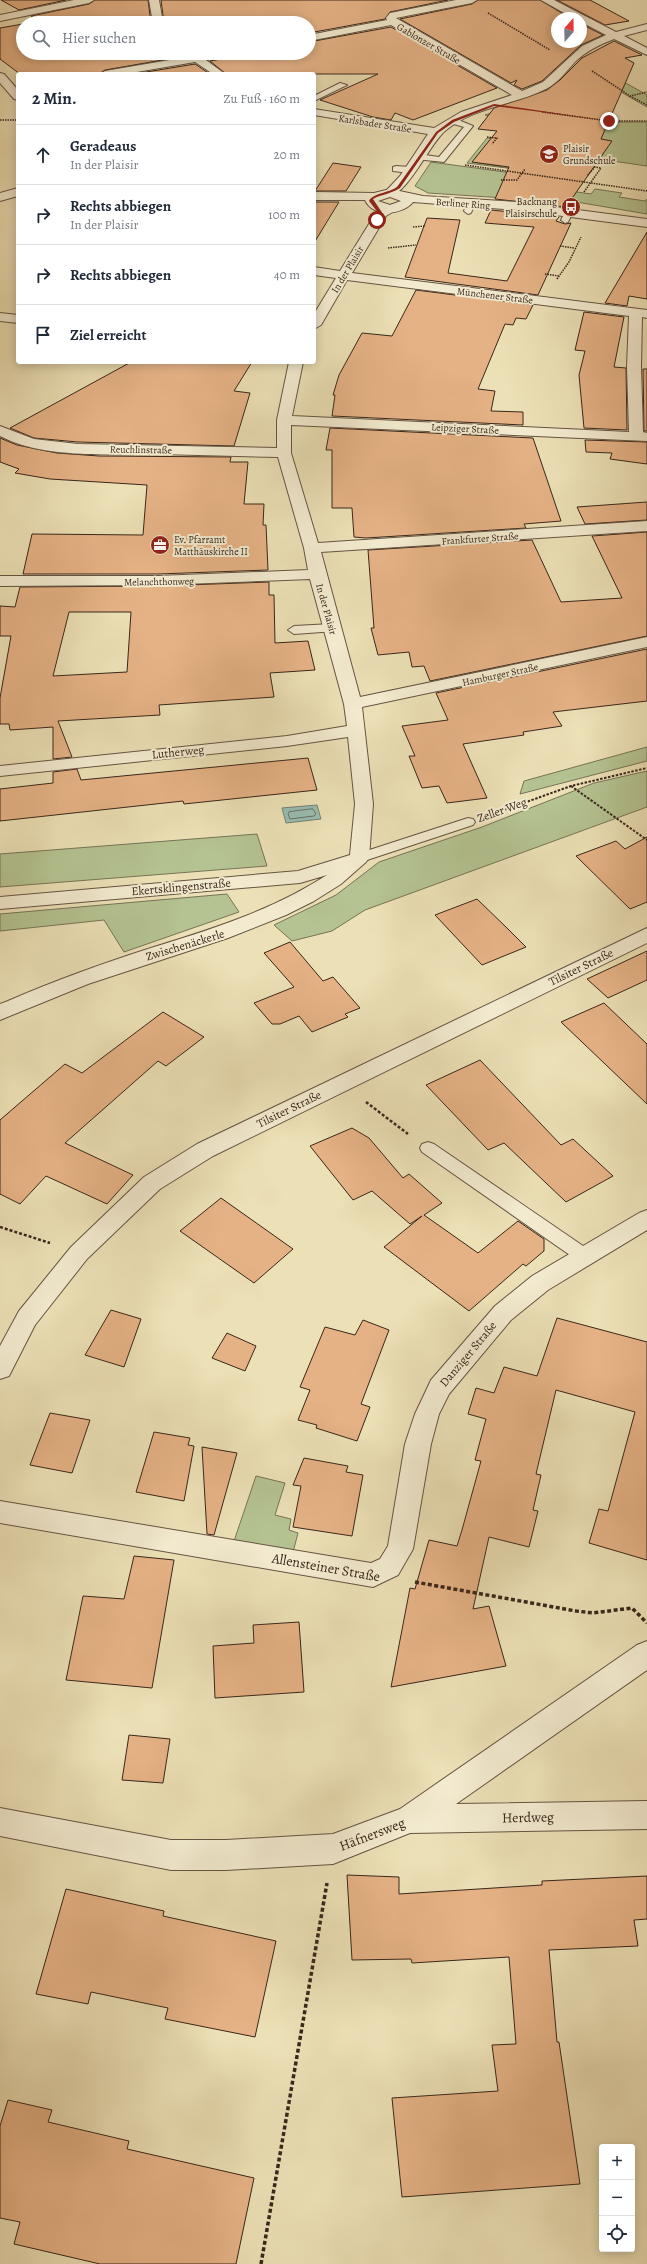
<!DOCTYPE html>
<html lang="de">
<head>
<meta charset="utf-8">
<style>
  :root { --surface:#fff; --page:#f6f6f7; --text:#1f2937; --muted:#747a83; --line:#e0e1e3 }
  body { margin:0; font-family:Alegreya,serif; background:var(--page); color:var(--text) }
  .controls { position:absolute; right:12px; bottom:12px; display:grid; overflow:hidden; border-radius:4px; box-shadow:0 2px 10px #0003 }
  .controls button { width:36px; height:36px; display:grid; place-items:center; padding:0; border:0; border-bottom:1px solid var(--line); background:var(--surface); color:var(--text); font:20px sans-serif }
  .compass { position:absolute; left:551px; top:12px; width:36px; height:36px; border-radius:50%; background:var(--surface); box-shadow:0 2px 10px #0003; rotate:20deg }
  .stop { position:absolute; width:12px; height:12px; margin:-9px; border:3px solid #8f2418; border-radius:50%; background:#fff }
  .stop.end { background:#8f2418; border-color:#fff; box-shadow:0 1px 4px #0008 }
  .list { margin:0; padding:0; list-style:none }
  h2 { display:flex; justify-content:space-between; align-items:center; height:52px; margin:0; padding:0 16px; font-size:17px }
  h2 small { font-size:13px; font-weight:400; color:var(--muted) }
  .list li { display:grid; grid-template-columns:26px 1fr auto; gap:12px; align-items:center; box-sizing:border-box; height:60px; padding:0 16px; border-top:1px solid var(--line) }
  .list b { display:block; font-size:15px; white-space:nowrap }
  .list p { margin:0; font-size:13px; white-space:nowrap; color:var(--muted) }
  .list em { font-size:13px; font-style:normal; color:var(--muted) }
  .icon { flex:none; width:22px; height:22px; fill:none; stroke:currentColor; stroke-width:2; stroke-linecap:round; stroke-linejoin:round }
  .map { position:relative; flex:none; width:647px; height:2264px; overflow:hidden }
  .search { position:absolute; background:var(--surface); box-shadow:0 2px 10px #0003; left:16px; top:16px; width:300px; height:44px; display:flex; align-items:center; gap:10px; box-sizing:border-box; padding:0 14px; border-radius:22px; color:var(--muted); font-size:15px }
  .panel { position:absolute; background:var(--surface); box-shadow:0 2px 10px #0003; left:16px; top:72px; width:300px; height:292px; border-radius:4px }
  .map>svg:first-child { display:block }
</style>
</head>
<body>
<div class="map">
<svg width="647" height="2264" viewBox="0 0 647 2264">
  <rect width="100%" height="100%" fill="#ece0b6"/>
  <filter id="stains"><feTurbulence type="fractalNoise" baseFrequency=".005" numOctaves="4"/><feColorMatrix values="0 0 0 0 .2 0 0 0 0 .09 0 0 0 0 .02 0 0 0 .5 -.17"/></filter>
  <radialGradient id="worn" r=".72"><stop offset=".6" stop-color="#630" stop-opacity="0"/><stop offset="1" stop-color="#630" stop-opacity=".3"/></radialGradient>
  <path fill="#b4c391" stroke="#767456" d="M595,77L624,82L647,95V107Z
    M505,108L607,122H647V166L599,159L611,141L482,123L493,118L485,115Z
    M487,138L498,139L473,162L515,169L467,163Z
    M431,162L512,173L507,182L591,194L595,189L622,193L619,197L645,201L647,199V214L553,198L551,201L428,193L415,186Z
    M647,747V761L520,794L524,781Z
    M647,771V807L365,910L332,931L292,941L274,925L336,895L379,862L482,827L594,783Z
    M257,834L267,866L0,887V854Z
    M227,894L239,912L124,952L104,920L0,931V914Z
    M256,1476L285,1483L275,1515L291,1519L289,1530L298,1533L292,1556L233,1544Z"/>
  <path fill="#99bdb1" stroke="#738175" d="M317,805L321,819L286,823L282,808Z"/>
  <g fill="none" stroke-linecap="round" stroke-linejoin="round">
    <path stroke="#697266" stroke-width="1" d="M313,809L316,814L314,816L290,819L288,814L289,812Z"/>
  </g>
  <path fill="#e5b285" stroke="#39261b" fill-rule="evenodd" d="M1,0H66L19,10Z
    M95,0H148L151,23H26L39,20L31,16L89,4Z
    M161,0H448L390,12L385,19L309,33V23H164Z
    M478,0H540L570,18H557V42H581V24L603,35L581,45L542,81L522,89L514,85L517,80L511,83L400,19L472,4Z
    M557,0H590L629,21L605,25Z
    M23,24V53H186V56L105,70L99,74H20L0,59V28Z
    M391,27L497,88L413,120L395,113L391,120L373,117L320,100L378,74H226L210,61L232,57L238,53H309V42Z
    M614,41L642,55L625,58L634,63L601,139L612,141L566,207L495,199L509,167L472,162L497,131L478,129L494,108L547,90L560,80L582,58Z
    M195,64L210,74H134Z
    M333,163L361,167L346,191H315Z
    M314,202H339L314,243Z
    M491,210L559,217L556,221L565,224L571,223L538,295L405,277L427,218L460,220L448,273L507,281L534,227L485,223Z
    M647,232V299L629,296L627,306L605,303Z
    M416,290L533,305L526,319L516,318L513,325L505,324L478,389L495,391L491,411L523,412V425L332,416L335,395H333L339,375L362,333L392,336Z
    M584,312L624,317L614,367L626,368L627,430L584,428L579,375L585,351L575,350Z
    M131,362H252L234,391L250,393L234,446L78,442L34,438L10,428Z
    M643,369H647V431H644Z
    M330,428L533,438L561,521L524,524L526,528L366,538L354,537L352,508H332V450H326Z
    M0,438L17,445L57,453L99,456L231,457L230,462H248L244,504H264L263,525H266L268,570L158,574H23L32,534L143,535L147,485L50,479L15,473L19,469L0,462Z
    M585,440L647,442V464L610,459L612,453L586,452Z
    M647,502V520L585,524L577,507Z
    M647,532V636L430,681L424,666L412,667L409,652L378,655L371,628H374L368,550L532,540L561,602L622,598L592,536Z
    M269,582V595H274L275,643L308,641L315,670L270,673L274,697L159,705L160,715L58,721L72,757L53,759V727L10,730L9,724H0V698L11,636H0V606L15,607L20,587L158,586ZM69,612H131L127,672L53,676Z
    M647,649V701L553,712L562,726L523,732L524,735L463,744L487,798L447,803L439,786L422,788L409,756H415L402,726L448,720L436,693Z
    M308,758L317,790L184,804L183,801L0,821V789L53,783V772L77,769L81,780Z
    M647,837V902L630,909L576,856L616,841L625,849Z
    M477,899L507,928L526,947L482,965L435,915Z
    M290,942L323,981L333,977L360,1008L345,1014L348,1017L312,1032L299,1016L280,1024H272L254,1003L294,987L264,953Z
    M647,951V980L608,998L587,979Z
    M604,1003L647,1044V1104L561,1022Z
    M163,1012L204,1037L166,1066L158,1061L65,1143L133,1175L107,1204L46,1176L20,1204L0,1194V1120L65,1064L82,1073Z
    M480,1060L561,1145L573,1139L613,1176L566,1202L504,1143L488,1150L426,1085Z
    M352,1128L369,1138L403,1178L409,1174L442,1203L424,1215L478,1253L518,1221L544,1239V1251L526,1266L523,1264L469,1311L384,1247L422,1216L410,1224L372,1191L353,1200L310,1146Z
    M221,1198L293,1249L254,1283L180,1231Z
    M111,1310L141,1319L124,1367L85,1355Z
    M557,1318L647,1342V1560L589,1543L599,1509L608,1511L635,1412L556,1390L536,1474L541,1475L533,1510L538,1511L529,1547L489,1537L473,1609L489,1606L506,1666L391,1687L410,1588L415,1589L429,1540L457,1546L462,1530L481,1461L475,1460L486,1419L468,1414L476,1388L494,1393L504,1367L537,1376Z
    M363,1320L389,1330L361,1404L370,1407L357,1441L316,1428L317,1425L298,1420L310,1390L300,1387L325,1327L355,1335Z
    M227,1333L256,1346L245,1371L212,1358Z
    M50,1413L90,1420L72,1473L30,1465Z
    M154,1432L190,1438L188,1445L194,1446L184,1501L136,1492Z
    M202,1447L237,1453L214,1535L207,1534Z
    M304,1458L348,1466L346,1472L363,1475L352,1536L293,1527L301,1486L293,1485Z
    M134,1556L174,1560L152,1688L66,1680L83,1596L124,1599Z
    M299,1622L304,1692L215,1698L213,1646L254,1643L253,1625Z
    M129,1735L170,1739L163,1783L122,1780Z
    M347,1875L399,1877V1894L542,1885V1881L647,1876V1919L634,1920L638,1946L549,1950L557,2042H559L580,2184L402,2197L392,2098L498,2091L492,2045L516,2044L509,1957L412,1963L411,1959L352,1960Z
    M66,1889L164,1911L163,1916L276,1941L255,2037L165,2019L168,2008L91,1992L88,2004L36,1994Z
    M8,2100L52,2110L48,2122L129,2141L127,2149L254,2178L236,2264H100L14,2244L20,2222L0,2218V2126Z"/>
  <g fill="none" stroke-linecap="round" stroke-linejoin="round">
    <g stroke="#665442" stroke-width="2">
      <path id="service" d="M340,83L347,85L314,101V96Z
        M450,119H456L473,126L444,162L415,159V155L418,154L439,157L464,127L450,123Z
        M396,166L410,167L414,170L410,173L393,171V167Z
        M468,201L475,203L471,213L468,214L464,211Z
        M566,210L573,212L568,222L565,223L561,220Z
        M332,624L338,628L336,631L294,634L288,630L294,626Z
        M468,818L473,819L475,822L473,825L364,861H354L352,858L354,855Z
        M428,1142L434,1144L589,1250L591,1255L589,1260L583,1262L577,1260L422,1152L420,1148L422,1144Z"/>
    </g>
    <g stroke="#665442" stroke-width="2">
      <path id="minor" d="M74,0H94L89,3L0,21V15Z
        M149,0H159L163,23H153Z
        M456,0H477L472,3L396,18L522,91L543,82L582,46L606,35L581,22V18H573L541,0H554L616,32L647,24V30L624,36L647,48V55L614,39C601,44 588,50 577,60C567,70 559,82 546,89C514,105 473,107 445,131C430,143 405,200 386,196L384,193L400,176L428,134L314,115V109L434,128L461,112L512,95L391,25L309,41V35L387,20L386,18L390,13Z
        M187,53L199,55L237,53L232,56L206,60L225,74H213L195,62L125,74H100L105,71L187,57Z
        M18,188V196L0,201V193Z
        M393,204L399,208L386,216L352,273L647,310V318L642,317L641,367L643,432L647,433V441L291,425V453L318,543L647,521V531L321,552L360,697L647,637V647L362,707L373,804L369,858L366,862L341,884L314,901L286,915L228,938L88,984L0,1020V1004L8,1001C56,980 104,963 154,947C216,928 272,910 327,875L300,883L0,909V897L298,871L350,855L355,804L348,737L287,746L0,776V766L287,736L347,726L344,704L310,579L158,585L0,586V576H158L308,570L304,548L278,457C238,456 199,455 159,454C110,454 44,459 0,436V426L34,439L78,444L277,448V420L289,362H303L292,416L629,432L627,367L629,316L347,280L321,325L314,329V314L336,278L314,275V267L340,271L377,211Z
        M0,313L18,315V323L0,321Z
        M647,928V943L213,1156L160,1189L87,1259L35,1325L9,1376L0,1379V1346L19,1311L71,1247L144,1177L197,1144Z
        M647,1210V1230L548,1290L511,1320L449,1394L439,1414L431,1444L413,1549L398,1575L373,1587L0,1523V1501L371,1563L380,1559L388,1546L405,1444L415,1414L431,1380L495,1306L532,1276L639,1213Z
        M647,1641V1670L456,1804L647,1801V1829L410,1833L333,1864L226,1870H171L0,1836V1808L171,1840H226L333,1834L400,1809L637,1645Z"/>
    </g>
    <g stroke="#665442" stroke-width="2">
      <path id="tertiary" d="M0,73L4,74L18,90V100L14,99L0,83Z
        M390,189L423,196L517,202L647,219V227L517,210L413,202C403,215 373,218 365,200H314V192L374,193ZM390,197L401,201L390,205L378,201Z"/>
    </g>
    <path stroke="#39261b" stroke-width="1.5" stroke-dasharray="1.5 1" stroke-linecap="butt" d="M488,13L550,50
      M592,71L630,96L647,92
      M630,96L647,105
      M542,112L609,121H647
      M0,120H18
      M487,137L497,138L492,144
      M465,165L647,191
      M501,180H517L525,169
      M584,192L601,168L595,167L587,176
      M413,227L425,226
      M560,246L574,248
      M388,248L416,245
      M545,274L559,276
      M557,279L569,262L581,237"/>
    <path stroke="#39261b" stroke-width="2" stroke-dasharray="2.5 1.5" stroke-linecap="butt" d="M571,786L647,840
      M490,815L571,786L647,768"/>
    <path stroke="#39261b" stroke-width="2.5" stroke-dasharray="3 2" stroke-linecap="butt" d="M366,1102L408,1134
      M0,1227L50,1243"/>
    <path stroke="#39261b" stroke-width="3.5" stroke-dasharray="4 2.5" stroke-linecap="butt" d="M415,1582L576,1611L593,1613L632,1608L647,1623
      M261,2264L327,1883"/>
    <use href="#service" fill="#f3ebd0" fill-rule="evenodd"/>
    <use href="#minor" fill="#f3ebd0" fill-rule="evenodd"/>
    <use href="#tertiary" fill="#f3ebd0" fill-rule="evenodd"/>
  </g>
  <path fill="#8f2418" d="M494,104L610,121L494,106L454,122L438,133L400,188C391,194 382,194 373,199L383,214L379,220H376L379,214L369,201L370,199C378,192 388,193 397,187L436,132L452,120Z"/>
  <defs>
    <g id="school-disc" transform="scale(1)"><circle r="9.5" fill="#8f2418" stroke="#f3ebd0"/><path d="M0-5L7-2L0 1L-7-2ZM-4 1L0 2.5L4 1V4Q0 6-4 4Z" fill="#fff"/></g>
    <g id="bus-disc" transform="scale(1)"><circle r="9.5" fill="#8f2418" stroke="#f3ebd0"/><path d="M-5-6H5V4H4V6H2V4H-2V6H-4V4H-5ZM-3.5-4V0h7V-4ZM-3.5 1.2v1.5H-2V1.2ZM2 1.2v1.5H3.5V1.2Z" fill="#fff"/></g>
    <g id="office-disc" transform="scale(1)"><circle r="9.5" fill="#8f2418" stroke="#f3ebd0"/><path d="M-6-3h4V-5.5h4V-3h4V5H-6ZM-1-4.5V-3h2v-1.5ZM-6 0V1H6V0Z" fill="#fff"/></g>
  </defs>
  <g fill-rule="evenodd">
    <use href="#school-disc" x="549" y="154"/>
    <use href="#bus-disc" x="571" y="207"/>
    <use href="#office-disc" x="160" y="545"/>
  </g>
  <g text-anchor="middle" stroke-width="4" stroke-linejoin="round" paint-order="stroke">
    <g font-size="10" fill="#39261b" stroke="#f3ebd0">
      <text transform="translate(429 43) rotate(30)" y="4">Gablonzer Straße</text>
      <text transform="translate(375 123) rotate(9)" y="4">Karlsbader Straße</text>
      <text transform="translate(463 203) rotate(4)" y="4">Berliner Ring</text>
      <text transform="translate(347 269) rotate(-59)" y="4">In der Plaisir</text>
      <text transform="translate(495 295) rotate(7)" y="4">Münchener Straße</text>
      <text transform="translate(465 428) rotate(3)" y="4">Leipziger Straße</text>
      <text transform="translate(141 449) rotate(1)" y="4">Reuchlinstraße</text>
      <text transform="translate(480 538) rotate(-4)" y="4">Frankfurter Straße</text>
      <text transform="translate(159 581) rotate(-1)" y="4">Melanchthonweg</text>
      <text transform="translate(327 609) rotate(74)" y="4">In der Plaisir</text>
      <text transform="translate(500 674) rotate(-12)" y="4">Hamburger Straße</text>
    </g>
    <g font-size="10" fill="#39261b" stroke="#f3ebd0" text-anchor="start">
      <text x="563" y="152">Plaisir<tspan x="563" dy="12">Grundschule</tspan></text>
      <text x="557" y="205" text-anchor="end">Backnang<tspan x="557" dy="12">Plaisirschule</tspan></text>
      <text x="174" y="543">Ev. Pfarramt<tspan x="174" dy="12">Matthäuskirche II</tspan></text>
    </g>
    <g font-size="12" fill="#39261b" stroke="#f3ebd0">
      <text transform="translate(178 752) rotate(-6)" y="4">Lutherweg</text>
      <text transform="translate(502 810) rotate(-20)" y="4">Zeller Weg</text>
      <text transform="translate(181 887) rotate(-5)" y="4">Ekertsklingenstraße</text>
      <text transform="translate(185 945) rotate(-17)" y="4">Zwischenäckerle</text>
      <text transform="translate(581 967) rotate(-26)" y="4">Tilsiter Straße</text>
      <text transform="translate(289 1109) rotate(-26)" y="4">Tilsiter Straße</text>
      <text transform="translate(468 1354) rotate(-50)" y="4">Danziger Straße</text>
    </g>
    <g font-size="14" fill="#39261b" stroke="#f3ebd0">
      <text transform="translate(326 1567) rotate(10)" y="5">Allensteiner Straße</text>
      <text transform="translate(528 1817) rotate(-1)" y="5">Herdweg</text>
      <text transform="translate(372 1834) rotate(-21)" y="5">Häfnersweg</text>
    </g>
  </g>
  <rect width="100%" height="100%" filter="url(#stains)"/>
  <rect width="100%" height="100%" fill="url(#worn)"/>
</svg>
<div class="controls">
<button>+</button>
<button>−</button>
<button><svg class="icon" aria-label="locate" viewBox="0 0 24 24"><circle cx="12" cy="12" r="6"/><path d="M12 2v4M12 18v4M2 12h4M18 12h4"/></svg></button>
</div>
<svg class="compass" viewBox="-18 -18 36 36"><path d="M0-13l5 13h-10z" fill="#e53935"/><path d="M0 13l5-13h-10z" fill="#747a83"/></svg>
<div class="stop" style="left:377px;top:220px"></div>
<div class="stop end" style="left:609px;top:121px"></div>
<div class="search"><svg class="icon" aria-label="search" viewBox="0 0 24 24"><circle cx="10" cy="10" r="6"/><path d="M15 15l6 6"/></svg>Hier suchen</div>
<section class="panel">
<h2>2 Min.<small>Zu Fuß · 160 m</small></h2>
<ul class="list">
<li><svg class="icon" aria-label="ahead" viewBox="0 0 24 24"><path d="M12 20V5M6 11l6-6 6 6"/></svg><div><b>Geradeaus</b><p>In der Plaisir</p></div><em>20 m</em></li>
<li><svg class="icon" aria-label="right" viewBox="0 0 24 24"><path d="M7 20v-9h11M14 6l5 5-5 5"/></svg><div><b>Rechts abbiegen</b><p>In der Plaisir</p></div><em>100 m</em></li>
<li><svg class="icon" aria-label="right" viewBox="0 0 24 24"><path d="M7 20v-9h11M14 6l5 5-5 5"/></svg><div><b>Rechts abbiegen</b></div><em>40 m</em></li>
<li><svg class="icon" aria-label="arrive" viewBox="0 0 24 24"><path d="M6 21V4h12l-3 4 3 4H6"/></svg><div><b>Ziel erreicht</b></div></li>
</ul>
</section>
</div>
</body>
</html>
